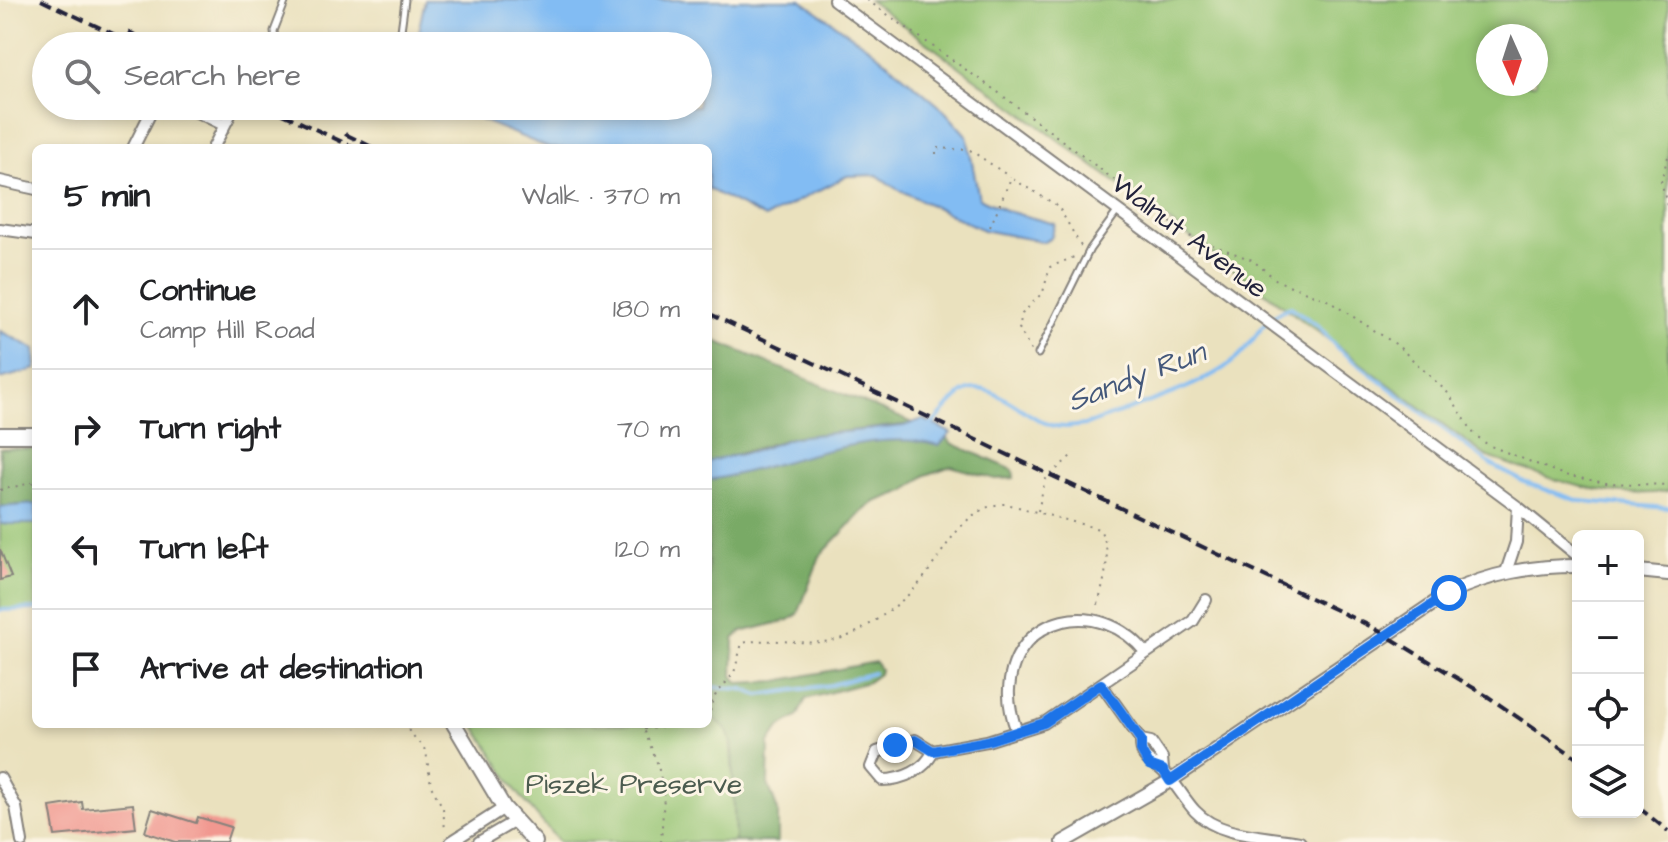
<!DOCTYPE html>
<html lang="en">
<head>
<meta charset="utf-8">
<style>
  :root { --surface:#fff; --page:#f6f6f6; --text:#202124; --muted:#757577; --line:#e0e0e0 }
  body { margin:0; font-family:"Architects Daughter",sans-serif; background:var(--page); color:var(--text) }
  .controls { position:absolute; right:24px; bottom:24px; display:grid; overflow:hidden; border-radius:12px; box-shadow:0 4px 12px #0003 }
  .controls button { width:72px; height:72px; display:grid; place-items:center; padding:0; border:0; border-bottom:2px solid var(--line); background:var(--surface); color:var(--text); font:40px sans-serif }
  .compass { position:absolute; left:1476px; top:24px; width:72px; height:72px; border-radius:50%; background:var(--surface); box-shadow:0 4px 12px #0003; rotate:177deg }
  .stop { position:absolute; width:24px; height:24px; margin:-18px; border:6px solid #1a73e8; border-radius:50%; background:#fff }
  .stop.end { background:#1a73e8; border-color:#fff; box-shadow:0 2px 8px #0008 }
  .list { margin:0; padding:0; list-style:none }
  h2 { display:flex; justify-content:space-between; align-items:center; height:104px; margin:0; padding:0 32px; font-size:34px }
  h2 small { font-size:26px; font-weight:400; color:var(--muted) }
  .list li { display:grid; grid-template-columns:52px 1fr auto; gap:24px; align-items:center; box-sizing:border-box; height:120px; padding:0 32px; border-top:2px solid var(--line) }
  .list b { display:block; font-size:30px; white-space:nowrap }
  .list p { margin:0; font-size:26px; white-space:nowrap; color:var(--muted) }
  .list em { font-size:26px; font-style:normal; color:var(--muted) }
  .icon { flex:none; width:44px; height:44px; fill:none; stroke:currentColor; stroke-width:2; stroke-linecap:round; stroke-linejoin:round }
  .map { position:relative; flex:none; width:1668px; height:842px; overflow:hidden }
  .search { position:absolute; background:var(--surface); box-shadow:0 4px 12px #0003; left:32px; top:32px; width:680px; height:88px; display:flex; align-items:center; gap:20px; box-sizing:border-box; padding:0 28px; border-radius:44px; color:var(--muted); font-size:30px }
  .panel { position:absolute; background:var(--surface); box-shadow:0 4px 12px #0003; left:32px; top:144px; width:680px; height:584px; border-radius:12px }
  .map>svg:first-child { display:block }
</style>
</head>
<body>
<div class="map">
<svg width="1668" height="842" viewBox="0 0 1668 842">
  <rect width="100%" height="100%" fill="#fcf5e5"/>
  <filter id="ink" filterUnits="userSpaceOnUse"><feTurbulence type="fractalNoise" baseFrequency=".0125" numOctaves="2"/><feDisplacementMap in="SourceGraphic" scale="16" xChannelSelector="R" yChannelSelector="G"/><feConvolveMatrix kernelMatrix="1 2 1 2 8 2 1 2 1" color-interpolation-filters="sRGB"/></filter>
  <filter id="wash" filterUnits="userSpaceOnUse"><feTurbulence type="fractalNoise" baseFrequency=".006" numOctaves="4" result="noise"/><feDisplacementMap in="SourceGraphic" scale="32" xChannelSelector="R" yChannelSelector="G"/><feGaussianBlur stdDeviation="1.8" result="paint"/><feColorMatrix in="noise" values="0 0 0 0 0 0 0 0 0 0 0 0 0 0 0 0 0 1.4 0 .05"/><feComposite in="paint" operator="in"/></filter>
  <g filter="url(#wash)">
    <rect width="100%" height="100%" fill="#eae1be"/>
    <path fill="#97c574" stroke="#5c7458" stroke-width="2" fill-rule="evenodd" d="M869,0H1668V491C1608,502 1542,476 1486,456ZM1536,36V84H1488V36Z
      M708,443L738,842H559L517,792L474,724H708Z
      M0,455H36V610L0,609Z"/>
    <path fill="#79aa66" stroke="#4e6650" stroke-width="2" d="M708,338L911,422L912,424L794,437L708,463Z
      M947,437L951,443L1013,470L1014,478L995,479L951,466L926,475L905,491L875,502L862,512L820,556L798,614L789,620L741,632L734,639L733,676L739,683L777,681L875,662L880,669L879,674L868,682L806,699L797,717L779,728L769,743L768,784L778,811V842H735L732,744L726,729L708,714V480C776,470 871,424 939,446Z
      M0,448L36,449V504L0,507Z"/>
    <path fill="#82bcf3" stroke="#526f97" stroke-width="2" d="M425,0H801L875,52L943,109L967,136L979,198L1007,211L1055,224L1051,238L1044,242L983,230L895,188L877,175L847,176L765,218L708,189V148H549L481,120L464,106H698V46H424L419,28Z
      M0,331L35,349L36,369L0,379Z
      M923,419L951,433L939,446C871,424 777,470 708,480V463L713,460L752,452L794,437L904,426Z
      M36,504V524H0V507Z"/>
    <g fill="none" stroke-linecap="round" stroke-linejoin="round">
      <path stroke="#82bcf3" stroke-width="4" d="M931,425C942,415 951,401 963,393C986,377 1022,413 1043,422C1057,429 1071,427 1086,425C1127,409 1208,386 1238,357C1255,341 1266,313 1291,307L1318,326L1338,349L1490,464L1526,483L1580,501L1668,508
        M0,610L36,609
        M708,687L742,689L759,695L831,685L873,673"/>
    </g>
    <g id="blocks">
      <path fill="#f19890" d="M0,549L11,577L0,580Z
        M82,802L83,809L133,804L136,828L55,836L50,807Z
        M152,809L196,823L198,817L231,827L226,842H175L145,832Z"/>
    </g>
  </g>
  <g filter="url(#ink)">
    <use href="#blocks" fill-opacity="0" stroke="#86827c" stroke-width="2"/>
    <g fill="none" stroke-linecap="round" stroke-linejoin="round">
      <g stroke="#86827c" stroke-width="9">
        <path id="service" d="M286,0L274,31L275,39L289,46
          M399,46L405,0
          M1038,354L1090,249L1117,212"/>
      </g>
      <g stroke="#86827c" stroke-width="14">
        <path id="minor" d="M834,0L1518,507L1578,556
          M184,106L224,125
          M133,148L154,106
          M213,148L230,115
          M0,181L36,189
          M0,229L36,234
          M1506,572L1516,542L1518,507
          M1101,684L1141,740C1140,762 1152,760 1164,772C1176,783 1184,799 1195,811C1220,838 1266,835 1300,842
          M1017,732C1012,718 1008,704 1009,689C1014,614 1100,595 1146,653
          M1141,740L1151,742L1162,758L1163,770
          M933,751C926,770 902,780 882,780L871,767L877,752L915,740L933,751L987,741L1044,723L1193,621L1206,600
          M0,778L16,807L22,842
          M451,842L504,808
          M479,842L515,821"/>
      </g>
      <g stroke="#86827c" stroke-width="16">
        <path id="tertiary" d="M1638,571L1668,574
          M1063,842L1170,781L1449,593C1491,573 1531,566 1578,566"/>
      </g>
      <g stroke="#86827c" stroke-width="18">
        <path id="secondary" d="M0,435H36
          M454,724L504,808L535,842"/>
      </g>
      <path stroke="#86827c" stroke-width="2" stroke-dasharray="2 6" stroke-linecap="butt" d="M867,0L999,93L1189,236L1252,260L1278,281L1327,300L1397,345L1449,394L1474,434L1488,445L1564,475L1606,483L1668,485
        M936,154V148L970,150L1010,177
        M1668,157L1661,180L1668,210
        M990,227L1011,178L1058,206L1082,248
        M1031,351L1019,328L1022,314L1043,292L1050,267L1074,257
        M0,490L36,482
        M1038,511L1045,480L1072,455
        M708,719L714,697L734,673L742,643C787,634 822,656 867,626C884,615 901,603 915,588C942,560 961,503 1007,504L1099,529C1115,550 1102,587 1097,609
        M403,724L426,751L431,786L443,808L445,830
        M642,724L658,765L664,796L661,842
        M644,729L706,724"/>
      <use href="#service" stroke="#fff" stroke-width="5"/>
      <use href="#minor" stroke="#fff" stroke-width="10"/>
      <use href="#tertiary" stroke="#fff" stroke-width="12"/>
      <use href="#secondary" stroke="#fff" stroke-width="14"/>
      <path stroke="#22223b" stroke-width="4" stroke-dasharray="12 6" stroke-linecap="butt" d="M41,0L139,46
        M129,32L158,46
        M266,106L355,148
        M345,134L374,148
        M708,313L1372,627L1487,696L1578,759
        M1638,807L1668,831"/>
    </g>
  </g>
  <g fill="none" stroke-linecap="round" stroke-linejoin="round" filter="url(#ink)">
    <path stroke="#1a73e8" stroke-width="10" d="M895,745L915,740L933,751L987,741L1044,723L1101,684L1141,740V751L1149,765L1163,770L1170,781L1449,593"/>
  </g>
  <g text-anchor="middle" stroke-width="6" stroke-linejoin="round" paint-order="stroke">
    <g font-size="28" fill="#22223b" stroke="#fcf5e5">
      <text transform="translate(1190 235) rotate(37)" y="10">Walnut Avenue</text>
    </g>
    <g font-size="28" fill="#4b5b4f" stroke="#fcf5e5">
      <text x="634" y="793">Piszek Preserve</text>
    </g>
    <g font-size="30" font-style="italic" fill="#44587b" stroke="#fcf5e5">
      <text transform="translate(1136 376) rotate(-21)" y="10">Sandy Run</text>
    </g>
  </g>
</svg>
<div class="controls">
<button>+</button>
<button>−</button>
<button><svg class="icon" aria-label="locate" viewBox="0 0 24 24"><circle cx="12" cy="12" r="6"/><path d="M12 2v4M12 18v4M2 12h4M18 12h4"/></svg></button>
<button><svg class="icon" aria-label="layers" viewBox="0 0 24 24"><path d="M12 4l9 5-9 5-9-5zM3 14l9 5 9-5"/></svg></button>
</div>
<svg class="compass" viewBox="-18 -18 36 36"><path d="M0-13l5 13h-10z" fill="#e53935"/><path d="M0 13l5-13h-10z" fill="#757577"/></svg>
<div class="stop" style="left:1449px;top:593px"></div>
<div class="stop end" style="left:895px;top:745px"></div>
<div class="search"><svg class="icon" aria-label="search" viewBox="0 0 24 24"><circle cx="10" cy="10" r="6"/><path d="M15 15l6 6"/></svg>Search here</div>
<section class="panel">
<h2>5 min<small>Walk · 370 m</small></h2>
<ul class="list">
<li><svg class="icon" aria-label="ahead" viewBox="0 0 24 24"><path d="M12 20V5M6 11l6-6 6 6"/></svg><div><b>Continue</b><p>Camp Hill Road</p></div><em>180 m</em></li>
<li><svg class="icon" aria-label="right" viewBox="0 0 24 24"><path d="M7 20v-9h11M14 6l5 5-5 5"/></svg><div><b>Turn right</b></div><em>70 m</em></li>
<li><svg class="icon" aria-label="left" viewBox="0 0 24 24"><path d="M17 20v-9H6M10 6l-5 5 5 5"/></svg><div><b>Turn left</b></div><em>120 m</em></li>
<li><svg class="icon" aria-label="arrive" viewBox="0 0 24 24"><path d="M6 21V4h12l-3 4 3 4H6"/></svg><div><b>Arrive at destination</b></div></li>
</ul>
</section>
</div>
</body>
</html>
